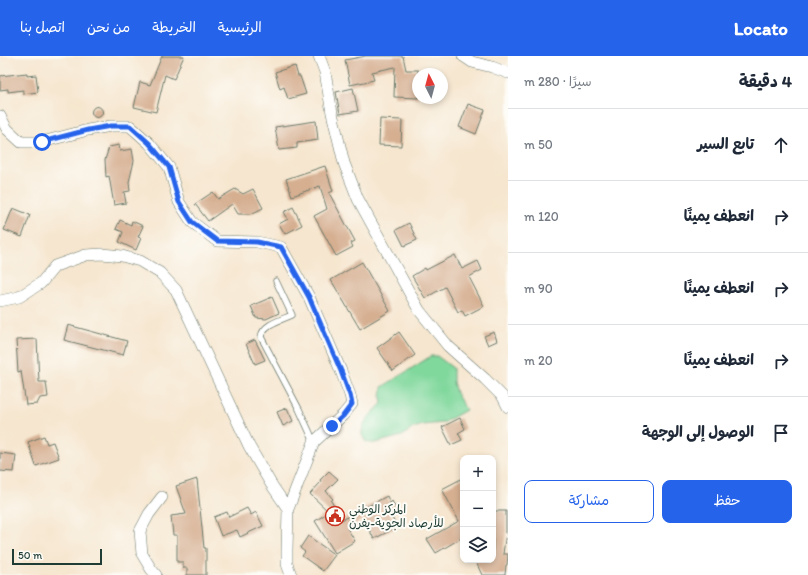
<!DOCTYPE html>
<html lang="ar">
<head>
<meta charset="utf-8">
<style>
  :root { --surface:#fff; --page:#f2f2f3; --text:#1f2937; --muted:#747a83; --line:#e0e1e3; --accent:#2563eb }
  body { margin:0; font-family:Itim,"Playpen Sans Arabic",sans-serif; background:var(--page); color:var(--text); direction:rtl }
  .controls { position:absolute; right:12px; bottom:12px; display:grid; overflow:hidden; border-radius:8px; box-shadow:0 2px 6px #0003 }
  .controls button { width:36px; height:36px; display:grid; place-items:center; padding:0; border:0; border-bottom:1px solid var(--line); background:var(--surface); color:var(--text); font:20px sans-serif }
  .compass { position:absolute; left:412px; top:12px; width:36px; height:36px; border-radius:50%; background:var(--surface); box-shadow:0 2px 6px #0003; rotate:354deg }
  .scale { position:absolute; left:12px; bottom:10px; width:90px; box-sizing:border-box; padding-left:4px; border:2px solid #1f3d34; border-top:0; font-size:11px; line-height:14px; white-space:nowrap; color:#1f3d34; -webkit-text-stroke:3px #fdfcf7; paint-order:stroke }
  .stop { position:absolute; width:12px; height:12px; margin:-9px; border:3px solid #2563eb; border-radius:50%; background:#fff }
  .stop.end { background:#2563eb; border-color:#fff; box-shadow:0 1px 4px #0008 }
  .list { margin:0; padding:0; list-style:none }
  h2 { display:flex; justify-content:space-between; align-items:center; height:52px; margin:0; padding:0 16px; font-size:17px }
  h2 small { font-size:13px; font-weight:400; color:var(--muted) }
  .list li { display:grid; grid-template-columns:26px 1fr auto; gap:12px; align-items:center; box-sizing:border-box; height:72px; padding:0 16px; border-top:1px solid var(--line) }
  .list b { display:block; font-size:15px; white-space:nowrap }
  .list em { font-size:13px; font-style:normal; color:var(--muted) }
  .actions { display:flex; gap:8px; padding:12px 16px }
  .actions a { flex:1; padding:9px 0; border:1px solid var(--accent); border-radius:8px; text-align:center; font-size:14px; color:var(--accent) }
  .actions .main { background:var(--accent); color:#fff }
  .icon { flex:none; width:22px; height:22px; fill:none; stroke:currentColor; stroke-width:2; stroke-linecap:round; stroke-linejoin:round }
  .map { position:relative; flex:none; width:508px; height:519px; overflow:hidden; direction:ltr }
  header { display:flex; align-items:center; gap:24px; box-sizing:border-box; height:56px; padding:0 20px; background:var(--accent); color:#fff }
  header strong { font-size:19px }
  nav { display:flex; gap:22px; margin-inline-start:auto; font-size:14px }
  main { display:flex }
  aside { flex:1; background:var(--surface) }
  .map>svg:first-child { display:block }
</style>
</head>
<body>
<header>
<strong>Locato</strong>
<nav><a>الرئيسية</a><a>الخريطة</a><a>من نحن</a><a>اتصل بنا</a></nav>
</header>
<main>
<aside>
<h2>4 دقيقة<small>سيرًا · 280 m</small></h2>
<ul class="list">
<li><svg class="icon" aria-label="ahead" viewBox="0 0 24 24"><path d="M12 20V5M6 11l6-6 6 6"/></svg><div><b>تابع السير</b></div><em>50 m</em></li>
<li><svg class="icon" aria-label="right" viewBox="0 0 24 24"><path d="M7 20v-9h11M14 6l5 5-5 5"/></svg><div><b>انعطف يمينًا</b></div><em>120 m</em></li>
<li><svg class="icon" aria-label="right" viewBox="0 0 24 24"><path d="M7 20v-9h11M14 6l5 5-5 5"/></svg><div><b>انعطف يمينًا</b></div><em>90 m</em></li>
<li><svg class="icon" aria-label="right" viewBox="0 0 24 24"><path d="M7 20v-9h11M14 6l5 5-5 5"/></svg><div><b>انعطف يمينًا</b></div><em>20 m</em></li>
<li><svg class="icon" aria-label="arrive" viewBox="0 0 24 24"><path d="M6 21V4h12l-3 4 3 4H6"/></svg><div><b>الوصول إلى الوجهة</b></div></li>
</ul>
<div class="actions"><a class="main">حفظ</a><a>مشاركة</a></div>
</aside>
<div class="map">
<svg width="508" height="519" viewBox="0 0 508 519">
  <rect width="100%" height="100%" fill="#fdfcf7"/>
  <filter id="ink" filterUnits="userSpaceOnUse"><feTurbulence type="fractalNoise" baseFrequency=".025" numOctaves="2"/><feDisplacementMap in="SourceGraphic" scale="8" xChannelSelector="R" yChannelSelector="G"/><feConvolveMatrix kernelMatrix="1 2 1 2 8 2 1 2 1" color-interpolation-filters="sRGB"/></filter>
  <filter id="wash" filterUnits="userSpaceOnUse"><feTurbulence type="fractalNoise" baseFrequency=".012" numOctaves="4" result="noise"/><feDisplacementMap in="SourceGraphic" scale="16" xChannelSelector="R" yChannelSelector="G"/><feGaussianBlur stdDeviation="0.9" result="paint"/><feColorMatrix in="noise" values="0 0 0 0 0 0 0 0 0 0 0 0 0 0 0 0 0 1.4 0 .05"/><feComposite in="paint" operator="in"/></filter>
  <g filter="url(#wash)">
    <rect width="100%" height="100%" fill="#f6e6cf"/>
    <path fill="#81d89d" stroke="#508a68" d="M431,300H437L453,312V326L456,337L466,354L443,367L423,369L413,372L402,380L375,387H370L365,385C364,382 361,379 362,376C362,364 376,355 382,347L381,342L382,331Z"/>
    <g id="blocks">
      <path fill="#d6af91" d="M162,0H184L174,23L165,19L156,56L134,51L140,26L150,29Z
        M366,0H403L406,14H418V42L394,41L395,11L372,16L374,24L350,29L345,4Z
        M295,10L298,20H300L306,38L288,43L284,31L280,33L275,16Z
        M27,17V20L36,19L38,36L23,38V34L8,36V33L0,34V20Z
        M353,32L358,55L340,58L336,36Z
        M468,48L485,54L476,78L459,71Z
        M91.5 56a5.5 5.5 0 1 1 11 0a5.5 5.5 0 1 1-11 0Z
        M380,63L402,64L401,90L379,89Z
        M316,65L318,84L297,87V92L279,94L275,71Z
        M119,89L120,95L132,93L134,105L129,126L130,135L124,136L126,147L114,149L109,120L106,121L105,104L109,91Z
        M325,110L333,135L329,137L355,185L351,187L353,191L336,200L314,160L327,153L320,130L292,140L286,123Z
        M235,133L243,138L253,133L263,152L251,158H238L232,148L208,165L195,148L213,136L218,143Z
        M293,151L302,169L285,178L279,168L288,163L284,156Z
        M13,152L30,159L22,181L4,174Z
        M120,164L131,169L132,165L143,170L138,181L141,182L136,194L119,186L123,176L116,173Z
        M409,167L417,184L404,190L396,174Z
        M455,199L462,213L478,205L482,214L469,221L484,250L465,260L462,254L458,256L445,231L425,242L412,220L425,212L426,214Z
        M362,206L390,255L360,273L331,224Z
        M272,241L279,257L266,263L256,262L251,250Z
        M68,269L127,285L123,299L64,284Z
        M399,276L415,299L393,315L377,292Z
        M494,276L497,285L488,289L484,280Z
        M37,283L39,326H46L48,341L40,342L37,348L26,349L21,315L18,316L16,284Z
        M255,284L265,304L255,308L246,288Z
        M287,352L293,365L283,370L277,356Z
        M460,362L465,373L458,377L462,384L451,389L442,371Z
        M44,380L47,388L53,386L59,402L36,410L28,386Z
        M0,397L16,399L14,416L0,415Z
        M329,415L338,423L326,435L333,443L331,445L342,464L387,440L390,447L392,445L397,454L390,458L397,471L374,483L364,463L347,472L355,485L335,497L315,465L329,456L310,438L321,426L320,424Z
        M463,422V481L436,497L427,483L459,465L442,433Z
        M197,423L204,492H206V519H187V512H183V506H177V479H173L171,460L186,458L176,430Z
        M247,452L251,459L256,456L263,470L240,481L237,474L221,480L214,461L227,456L229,461Z
        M493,455H506V476L503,498H508L507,509H506L505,519H482L475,504H493Z
        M308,480L335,499L323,515L302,500L305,496L300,492Z"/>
    </g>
  </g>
  <g filter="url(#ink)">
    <use href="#blocks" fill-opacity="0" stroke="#6a786a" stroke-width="1"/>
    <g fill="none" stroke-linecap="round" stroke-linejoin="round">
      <g stroke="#6a786a" stroke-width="7">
        <path id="service" d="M276,225L292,259C281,264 263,268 261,281L299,353L314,386"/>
      </g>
      <g stroke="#6a786a" stroke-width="12">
        <path id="minor" d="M319,0L325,16L332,57L344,107L358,143L419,254L448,290L485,323L503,341L508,351
          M463,0L472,6L492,11L508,17
          M0,60L7,73L21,86H42L88,74L111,70H130L149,87L169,111L179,146L192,166L217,185L257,186L281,191L309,241L341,315L350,339L352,348L343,359L314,386L288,453
          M0,245L19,241L41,227L55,210L86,199L102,198L122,200L140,205L160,217L176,234L249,390L271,428L288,453L287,494V508L291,519
          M156,519L151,513L142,498L140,475L149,458L162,441"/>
      </g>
      <use href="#service" stroke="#fff" stroke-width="5.5"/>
      <use href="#minor" stroke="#fff" stroke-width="11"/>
    </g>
  </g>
  <g fill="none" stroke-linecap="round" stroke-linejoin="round" filter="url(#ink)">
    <path stroke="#2563eb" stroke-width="5" d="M42,86L88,74L111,70H130L149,87L169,111L179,146L192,166L217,185L257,186L281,191L309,241L341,315L350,339L352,348L343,360L332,370"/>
  </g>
  <defs>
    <g id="civic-ring" transform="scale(1)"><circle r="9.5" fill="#fdfcf7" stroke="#c8321e" stroke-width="1.5"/><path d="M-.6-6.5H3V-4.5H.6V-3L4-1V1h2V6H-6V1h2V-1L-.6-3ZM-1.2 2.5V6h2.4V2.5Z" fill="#c8321e"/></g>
  </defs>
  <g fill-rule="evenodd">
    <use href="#civic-ring" x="335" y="460"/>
  </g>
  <g text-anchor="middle" stroke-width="4" stroke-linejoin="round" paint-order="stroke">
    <g font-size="12" fill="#1f3d34" stroke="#fdfcf7" text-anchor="start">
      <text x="349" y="457">المركز الوطني<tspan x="349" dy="14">للأرصاد الجوية-يفرن</tspan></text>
    </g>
  </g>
</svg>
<div class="controls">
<button>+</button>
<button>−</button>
<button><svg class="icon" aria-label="layers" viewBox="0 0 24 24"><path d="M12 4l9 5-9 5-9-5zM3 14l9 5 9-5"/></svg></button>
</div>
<svg class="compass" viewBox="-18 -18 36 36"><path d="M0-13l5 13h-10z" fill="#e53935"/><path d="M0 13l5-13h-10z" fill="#747a83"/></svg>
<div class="scale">50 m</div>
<div class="stop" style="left:42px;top:86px"></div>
<div class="stop end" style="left:332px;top:370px"></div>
</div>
</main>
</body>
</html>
